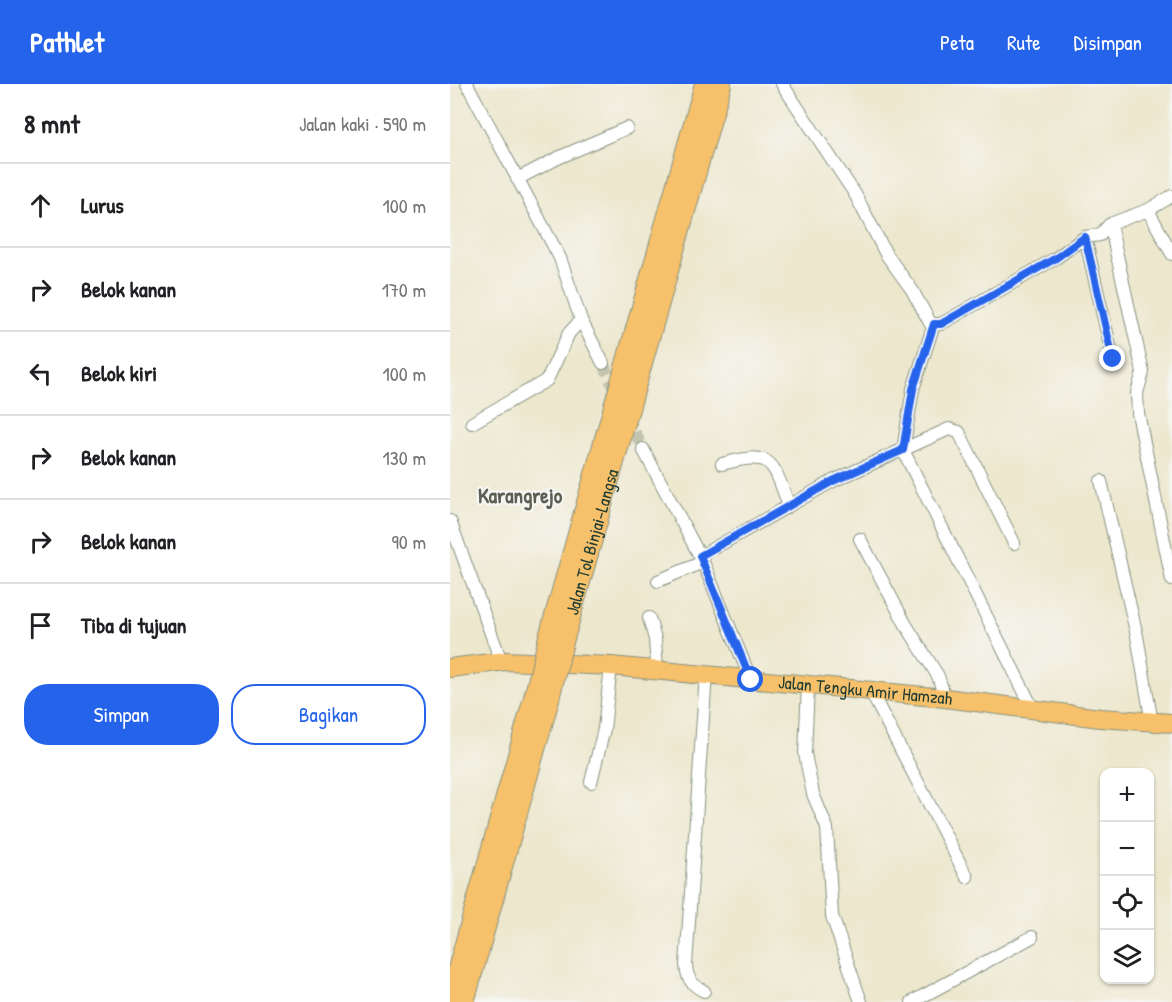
<!DOCTYPE html>
<html lang="id">
<head>
<meta charset="utf-8">
<style>
  :root { --surface:#fff; --page:#f6f6f6; --text:#202124; --muted:#757577; --line:#e0e0e0; --accent:#2563eb }
  body { margin:0; font-family:"Patrick Hand",sans-serif; background:var(--page); color:var(--text) }
  .controls { position:absolute; right:18px; bottom:18px; display:grid; overflow:hidden; border-radius:12px; box-shadow:0 2px 4px #0004 }
  .controls button { width:54px; height:54px; display:grid; place-items:center; padding:0; border:0; border-bottom:2px solid var(--line); background:var(--surface); color:var(--text); font:30px sans-serif }
  .stop { position:absolute; width:18px; height:18px; margin:-14px; border:4px solid #2563eb; border-radius:50%; background:#fff }
  .stop.end { background:#2563eb; border-color:#fff; box-shadow:0 2px 6px #0008 }
  .list { margin:0; padding:0; list-style:none }
  h2 { display:flex; justify-content:space-between; align-items:center; height:78px; margin:0; padding:0 24px; font-size:26px }
  h2 small { font-size:20px; font-weight:400; color:var(--muted) }
  .list li { display:grid; grid-template-columns:39px 1fr auto; gap:18px; align-items:center; box-sizing:border-box; height:84px; padding:0 24px; border-top:2px solid var(--line) }
  .list b { display:block; font-size:22px; white-space:nowrap }
  .list em { font-size:20px; font-style:normal; color:var(--muted) }
  .actions { display:flex; gap:12px; padding:18px 24px }
  .actions a { flex:1; padding:14px 0; border:2px solid var(--accent); border-radius:24px; text-align:center; font-size:21px; color:var(--accent) }
  .actions .main { background:var(--accent); color:#fff }
  .icon { flex:none; width:33px; height:33px; fill:none; stroke:currentColor; stroke-width:2; stroke-linecap:round; stroke-linejoin:round }
  .map { position:relative; flex:none; width:722px; height:918px; overflow:hidden }
  header { display:flex; align-items:center; gap:36px; box-sizing:border-box; height:84px; padding:0 30px; background:var(--accent); color:#fff }
  header strong { font-size:28px }
  nav { display:flex; gap:33px; margin-inline-start:auto; font-size:21px }
  main { display:flex }
  aside { flex:1; background:var(--surface) }
  .map>svg:first-child { display:block }
</style>
</head>
<body>
<header>
<strong>Pathlet</strong>
<nav><a>Peta</a><a>Rute</a><a>Disimpan</a></nav>
</header>
<main>
<aside>
<h2>8 mnt<small>Jalan kaki · 590 m</small></h2>
<ul class="list">
<li><svg class="icon" aria-label="ahead" viewBox="0 0 24 24"><path d="M12 20V5M6 11l6-6 6 6"/></svg><div><b>Lurus</b></div><em>100 m</em></li>
<li><svg class="icon" aria-label="right" viewBox="0 0 24 24"><path d="M7 20v-9h11M14 6l5 5-5 5"/></svg><div><b>Belok kanan</b></div><em>170 m</em></li>
<li><svg class="icon" aria-label="left" viewBox="0 0 24 24"><path d="M17 20v-9H6M10 6l-5 5 5 5"/></svg><div><b>Belok kiri</b></div><em>100 m</em></li>
<li><svg class="icon" aria-label="right" viewBox="0 0 24 24"><path d="M7 20v-9h11M14 6l5 5-5 5"/></svg><div><b>Belok kanan</b></div><em>130 m</em></li>
<li><svg class="icon" aria-label="right" viewBox="0 0 24 24"><path d="M7 20v-9h11M14 6l5 5-5 5"/></svg><div><b>Belok kanan</b></div><em>90 m</em></li>
<li><svg class="icon" aria-label="arrive" viewBox="0 0 24 24"><path d="M6 21V4h12l-3 4 3 4H6"/></svg><div><b>Tiba di tujuan</b></div></li>
</ul>
<div class="actions"><a class="main">Simpan</a><a>Bagikan</a></div>
</aside>
<div class="map">
<svg width="722" height="918" viewBox="0 0 722 918">
  <rect width="100%" height="100%" fill="#f6f6f2"/>
  <filter id="ink" filterUnits="userSpaceOnUse"><feTurbulence type="fractalNoise" baseFrequency=".0167" numOctaves="2"/><feDisplacementMap in="SourceGraphic" scale="12" xChannelSelector="R" yChannelSelector="G"/><feConvolveMatrix kernelMatrix="1 2 1 2 8 2 1 2 1" color-interpolation-filters="sRGB"/></filter>
  <filter id="wash" filterUnits="userSpaceOnUse"><feTurbulence type="fractalNoise" baseFrequency=".008" numOctaves="4" result="noise"/><feDisplacementMap in="SourceGraphic" scale="24" xChannelSelector="R" yChannelSelector="G"/><feGaussianBlur stdDeviation="1.35" result="paint"/><feColorMatrix in="noise" values="0 0 0 0 0 0 0 0 0 0 0 0 0 0 0 0 0 1.4 0 .05"/><feComposite in="paint" operator="in"/></filter>
  <g filter="url(#wash)">
    <rect width="100%" height="100%" fill="#ede7cd"/>
  </g>
  <g filter="url(#ink)">
    <g fill="none" stroke-linecap="round" stroke-linejoin="round">
      <path stroke="#c4c5ae" stroke-width="12" stroke-dasharray="12 6" stroke-linecap="butt" d="M153,279L167,311
        M177,332L193,365"/>
      <g stroke="#869280" stroke-width="14">
        <path id="minor" d="M17,0L110,174L131,236L153,279
          M332,0L405,110L436,170L462,206L483,244L484,240H491L606,174L635,153L650,151L660,140L698,126L722,112
          M67,95L110,73L177,44
          M698,126L722,170
          M660,140L693,288L687,309L688,329L722,496
          M635,153L663,275
          M484,240L463,305L453,366L583,625
          M22,339L97,296L119,249L131,236
          M193,365L253,478L301,596
          M272,380C324,366 322,377 339,422
          M651,397L687,552L702,639
          M0,437L51,577
          M410,455L456,541L488,592L495,614
          M250,472L383,397L499,345L509,348L564,459
          M208,497L253,478
          M199,534L205,555L207,587
          M358,601L355,670L363,710L377,744L382,832L411,918
          M421,608L517,793
          M141,698L154,645L161,582
          M254,907C242,901 237,895 236,881L256,590
          M462,918L582,853"/>
      </g>
      <g stroke="#869280" stroke-width="20">
        <g id="highway">
          <path d="M98,553L254,0"/>
          <path id="s1" d="M114,558L272,0"/>
          <path id="s2" d="M0,584L56,577L161,582L495,614L650,634L722,639"/>
          <path d="M0,910L83,614"/>
          <path d="M15,918L99,619"/>
        </g>
      </g>
      <use href="#minor" stroke="#fff" stroke-width="12"/>
      <use href="#highway" stroke="#f7c06b" stroke-width="18"/>
      <g stroke="#869280" stroke-width="20" stroke-linecap="butt">
        <path id="highway-bridge" d="M83,614L98,553
          M99,619L114,558"/>
      </g>
      <use href="#highway-bridge" stroke="#f7c06b" stroke-width="18"/>
    </g>
  </g>
  <g fill="none" stroke-linecap="round" stroke-linejoin="round" filter="url(#ink)">
    <path stroke="#2563eb" stroke-width="8" d="M301,596L250,472L383,397L453,366L463,305L484,240H491L606,174L635,153L663,275"/>
  </g>
  <g text-anchor="middle" stroke-width="4.5" stroke-linejoin="round" paint-order="stroke">
    <g font-size="18" fill="#1f3d34" stroke="#f6f6f2">
      <text dy="6" stroke="none"><textPath href="#s1" startOffset="104">Jalan Tol Binjai–Langsa</textPath></text>
      <text dy="6" stroke="none"><textPath href="#s2" startOffset="417">Jalan Tengku Amir Hamzah</textPath></text>
    </g>
    <g font-size="21" font-weight="bold" fill="#5c5f52" stroke="#f6f6f2">
      <text x="70" y="419">Karangrejo</text>
    </g>
  </g>
</svg>
<div class="controls">
<button>+</button>
<button>−</button>
<button><svg class="icon" aria-label="locate" viewBox="0 0 24 24"><circle cx="12" cy="12" r="6"/><path d="M12 2v4M12 18v4M2 12h4M18 12h4"/></svg></button>
<button><svg class="icon" aria-label="layers" viewBox="0 0 24 24"><path d="M12 4l9 5-9 5-9-5zM3 14l9 5 9-5"/></svg></button>
</div>
<div class="stop" style="left:301px;top:596px"></div>
<div class="stop end" style="left:663px;top:275px"></div>
</div>
</main>
</body>
</html>
